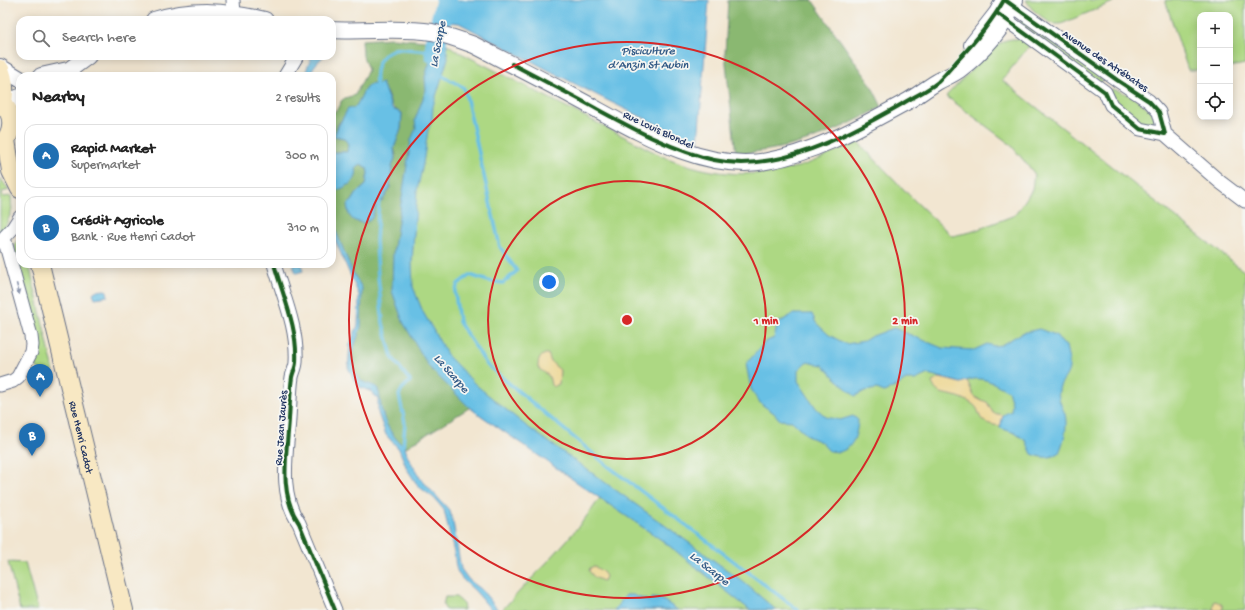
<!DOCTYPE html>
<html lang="en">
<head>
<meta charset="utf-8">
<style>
  :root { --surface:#fff; --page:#f6f6f6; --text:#222; --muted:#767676; --line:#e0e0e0; --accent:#1f6fb2 }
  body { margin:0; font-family:"Gochi Hand",sans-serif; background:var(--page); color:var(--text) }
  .controls { position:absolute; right:12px; top:12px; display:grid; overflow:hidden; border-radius:8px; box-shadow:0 2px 10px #0003 }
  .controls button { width:36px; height:36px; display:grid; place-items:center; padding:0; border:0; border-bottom:1px solid var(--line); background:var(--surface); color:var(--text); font:20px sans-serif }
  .you { position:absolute; left:549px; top:282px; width:14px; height:14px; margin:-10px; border:3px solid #fff; border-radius:50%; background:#1a73e8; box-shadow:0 0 0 6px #1a73e833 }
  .badge { display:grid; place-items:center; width:26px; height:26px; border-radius:50%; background:var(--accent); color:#fff; font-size:13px; font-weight:700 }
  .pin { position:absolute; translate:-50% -33px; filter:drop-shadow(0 1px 2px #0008) }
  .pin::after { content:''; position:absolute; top:21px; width:14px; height:12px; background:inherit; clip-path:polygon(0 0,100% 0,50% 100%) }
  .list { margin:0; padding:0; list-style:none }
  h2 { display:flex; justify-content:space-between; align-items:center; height:52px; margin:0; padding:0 16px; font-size:17px }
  h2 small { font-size:13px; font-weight:400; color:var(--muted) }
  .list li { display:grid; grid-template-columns:26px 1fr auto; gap:12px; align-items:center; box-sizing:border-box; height:64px; margin:0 8px 8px; padding:0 8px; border:1px solid var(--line); border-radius:12px }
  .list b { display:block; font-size:15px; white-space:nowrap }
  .list p { margin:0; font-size:13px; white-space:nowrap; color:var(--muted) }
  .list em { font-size:13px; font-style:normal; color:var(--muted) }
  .icon { flex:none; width:22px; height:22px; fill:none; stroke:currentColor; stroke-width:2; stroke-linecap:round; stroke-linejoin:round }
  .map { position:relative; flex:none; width:1245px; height:610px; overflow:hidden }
  .search { position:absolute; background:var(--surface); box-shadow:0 2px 10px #0003; left:16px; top:16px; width:320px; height:44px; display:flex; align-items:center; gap:10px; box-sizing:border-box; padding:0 14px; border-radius:12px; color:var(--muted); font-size:15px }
  .panel { position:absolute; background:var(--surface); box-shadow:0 2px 10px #0003; left:16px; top:72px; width:320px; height:196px; border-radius:12px }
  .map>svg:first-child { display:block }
</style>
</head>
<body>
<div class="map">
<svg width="1245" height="610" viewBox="0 0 1245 610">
  <rect width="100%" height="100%" fill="#f6f6f2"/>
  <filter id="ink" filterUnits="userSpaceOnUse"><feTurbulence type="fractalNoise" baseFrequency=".025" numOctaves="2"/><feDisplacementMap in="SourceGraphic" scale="8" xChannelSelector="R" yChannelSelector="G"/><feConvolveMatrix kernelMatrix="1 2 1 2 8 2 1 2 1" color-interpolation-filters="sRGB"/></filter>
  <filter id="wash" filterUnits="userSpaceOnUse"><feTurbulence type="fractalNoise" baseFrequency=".012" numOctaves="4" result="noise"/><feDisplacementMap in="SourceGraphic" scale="16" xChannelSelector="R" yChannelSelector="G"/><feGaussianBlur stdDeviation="0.9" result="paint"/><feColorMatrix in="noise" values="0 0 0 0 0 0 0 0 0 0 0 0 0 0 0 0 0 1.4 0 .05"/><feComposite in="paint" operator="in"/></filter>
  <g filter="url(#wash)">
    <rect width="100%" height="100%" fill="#f2e6d1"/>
    <path fill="#add883" stroke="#648470" d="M1026,0H1118L1061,24H1053L1046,20L1032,9Z
      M1165,0H1245V64L1230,67V15H1200V70H1188Z
      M1024,19L1102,79V82L1099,83L1019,23Z
      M1012,39H1021L1030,45L1002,80L1245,272V610H502C537,572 576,535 604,492L450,374L402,280L435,61L436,42L447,44L457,51L662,156C705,173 737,178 783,170C789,168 797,168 804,165C822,159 839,149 857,141L915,201L952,236L971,232L1015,215L1032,190L1034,173L1010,144L946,96L979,62L985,53L1006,40Z
      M1112,89C1127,93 1142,100 1152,113C1155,116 1156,123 1158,127L1141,124L1115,104L1110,93Z
      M0,178L9,190L2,192L3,197L11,196L12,210L7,223L0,234Z
      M20,238V264H29L53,367V379L35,366L38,346L15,252V244Z
      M8,562L25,563L38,610H20Z
      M445,597H456L463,603L464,610H446L443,605Z"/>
    <path fill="#8ab871" stroke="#527468" d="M728,0H812L870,83L882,107C850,124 816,141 779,148C765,151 751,152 736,155L725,54Z
      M392,38L436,42L435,61L419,141L409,311L477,403L403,449L388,433L378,397L368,387L356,378L350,356L359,328L360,293L332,228V177L336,182L335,187L361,164L367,168L368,173L366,185L357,193L348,208L349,215L375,208L385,197L390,187L392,167L396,155L394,148L401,129L402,113C389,107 392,106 387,94C386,91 382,87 379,84L367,87L359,102L354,108H348L346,114L338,124L334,136L344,138L348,143V152H336L332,153V112L336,111L340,106L341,101L345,98L355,95L368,70L363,56L362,40Z"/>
    <path fill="#eeda9e" stroke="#84847e" d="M545,354H548L551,362L560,370L559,384L553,387L551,385L549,376L538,368C538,361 539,357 545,354Z
      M940,378L961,383L967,380L974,396L978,399L987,402L993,413L1003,415L1001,426C971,423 985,411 971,403C966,400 960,397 954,396C943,393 936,395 932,382Z
      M594,566L603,572L606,576L605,579L603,581L594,577L589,571L590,568Z
      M1214,601C1219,602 1222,603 1223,608L1222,610H1213Z"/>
    <path fill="#67c0e5" stroke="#4178a2" d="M440,0H709L698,142C616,108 538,64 459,23L437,21L438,7Z
      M427,42L447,44L448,58L433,106L432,120L428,130L423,164L417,191L412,262L413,287L423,312L448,356L476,385L525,425L741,580L776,610H750L663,541L601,499L470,408L429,367L403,322L392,291L393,254L411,140L416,128L415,120L426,90L425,77L431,58L430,45Z
      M312,56H324C318,62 311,67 311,76H307V68Z
      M382,83L392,109L402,113L401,129L394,148L395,158L392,167L390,187L385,197L375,208L372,218L364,223L355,221L352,219L349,215L347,205L352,201L357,193L366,185L368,173L367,168L361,164L356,168C359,182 347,186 336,191L335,188L336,182L332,177V153L336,152H347L348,144L344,138L334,136C337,125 344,118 348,108H354C360,103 363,87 370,85C374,83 378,85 382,83Z
      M332,221L352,271L362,288L361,327L352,354L354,370L361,381L377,387C380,394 380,399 381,406C383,420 390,433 400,443H405V448L408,457L420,478L450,511L453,522L461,569L469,580L481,589L498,610H491C486,604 481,597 475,591C463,579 455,576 455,557L444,510L434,498L418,486L407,469L399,449L386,435L378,413V397H375L372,392L360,387L355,382L348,367L350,345L358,325L359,295L332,233Z
      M293,264H301L303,271L296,273Z
      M105,290L107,291L108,296L95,298L93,293L95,291Z
      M793,314H812L816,323L829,335L846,344L864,341L870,337L894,328L942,348L957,349L974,350L987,344L994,346L1001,345L1022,333L1039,329L1056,335L1062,343L1066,346C1068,356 1072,367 1066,376C1064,380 1059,385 1059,390C1057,399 1062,406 1065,414C1068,427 1064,441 1059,453C1049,459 1042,458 1032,454L1026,441L1015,433L1000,428L1003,415L1011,411L1012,404L1008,391C990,381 980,374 961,383L928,374L915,380H906L897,386L884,392L877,389L865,391L855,396L838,381L823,365L806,362L798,370V381L816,408L826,417L840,420L853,416L858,420C857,432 855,448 839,452C837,452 832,451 829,451L821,442L809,437L792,421L780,420L774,413L761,404L751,389L746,364L765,342L774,338L778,323Z
      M626,595H633L649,601L652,598L661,599L678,610H614Z"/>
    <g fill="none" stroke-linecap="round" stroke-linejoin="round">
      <path stroke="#67c0e5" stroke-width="3.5" d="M439,74L463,87L465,91L500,247L517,271L503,283L488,281L470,275L458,284L455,292L459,322L487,365L608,466L798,610
        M377,88C373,72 377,56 394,49C398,48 429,51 435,51
        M379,199L376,240L378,276L383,323L392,357L410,381L402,389L399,395L405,423L403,446"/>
      <path stroke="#67c0e5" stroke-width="21" d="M435,54L436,42L446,0"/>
    </g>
  </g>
  <g filter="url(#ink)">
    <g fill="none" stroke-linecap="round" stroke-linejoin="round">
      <g stroke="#666f86" stroke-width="15">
        <path id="minor" d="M233,0L234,14
          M998,14L1105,92L1111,105L1140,129L1165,134L1159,112L1149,101L1117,80L1006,1
          M285,76L297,56
          M1165,134L1220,182L1245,201
          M0,242L13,228L20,217
          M274,264C283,296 298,328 296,362C296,367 293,372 292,377C290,390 290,405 289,419C287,453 278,493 299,523L335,610
          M0,385L13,381L18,377L31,352L32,345L31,336L4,238"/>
      </g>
      <g stroke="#666f86" stroke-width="18">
        <path id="tertiary" d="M154,20C194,8 225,11 265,20
          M332,30C365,32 399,27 432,32C447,35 460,40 474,45C507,62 541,79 574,97C631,127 700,173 767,161C818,152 863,125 908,101C918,95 927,88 937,82C944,78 952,75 959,70C981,54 1006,26 1015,0
          M972,45L997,13L1004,0
          M0,67L20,79
          M41,76L68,70
          M61,76L88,56
          M3,104L20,97"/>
      </g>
      <g stroke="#666f86" stroke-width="20">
        <g id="secondary">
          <path d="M0,69C4,79 6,93 2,104"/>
          <path d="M0,103C16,113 14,134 0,145"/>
          <path d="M6,140L11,171L20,189"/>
          <path id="s1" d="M40,264L124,610"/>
        </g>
      </g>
      <use href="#minor" stroke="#fff" stroke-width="13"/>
      <use href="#tertiary" stroke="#fff" stroke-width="16"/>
      <use href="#secondary" stroke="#f8e8c3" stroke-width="18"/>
      <g stroke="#f6f6f2" stroke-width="6">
        <path id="cycleway" d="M997,13L1105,92L1111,105L1140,129L1165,134L1159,112L1149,101L1117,80L1005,0
          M512,64C540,79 568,93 595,108C632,128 673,151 714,160C778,174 848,135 902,104C913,97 927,91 938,82C944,76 950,69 956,62C974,43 991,23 1004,0
          M274,264C283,296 298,328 296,362C296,367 293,372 292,377C290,390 290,405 289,419C287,453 278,493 299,523L335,610"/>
      </g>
      <use href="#cycleway" stroke="#1b5e20" stroke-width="4"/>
    </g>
    <defs><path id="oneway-solid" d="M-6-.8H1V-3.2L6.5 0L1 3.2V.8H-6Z"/></defs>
    <use fill="#8d97ae" href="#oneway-solid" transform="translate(18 289) rotate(75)"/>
  </g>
  <g fill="none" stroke="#d62828" stroke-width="2">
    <circle cx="627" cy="320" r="139"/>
    <circle cx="627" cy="320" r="278"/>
  </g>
  <g text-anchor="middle" stroke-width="3.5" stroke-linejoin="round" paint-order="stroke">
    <g font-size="11" fill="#1b2f5e" stroke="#f6f6f2">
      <text transform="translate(1106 60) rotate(34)" y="4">Avenue des Atrébates</text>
      <text transform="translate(659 129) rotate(25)" y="4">Rue Louis Blondel</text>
      <text transform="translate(280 428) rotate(-86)" y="4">Rue Jean Jaurès</text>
      <text dy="4" stroke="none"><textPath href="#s1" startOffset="178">Rue Henri Cadot</textPath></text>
    </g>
    <g font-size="12" font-style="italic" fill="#325a86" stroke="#f6f6f2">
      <text transform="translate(437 44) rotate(-79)" y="4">La Scarpe</text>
      <text x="648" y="54">Pisciculture<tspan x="648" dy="14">d’Anzin St Aubin</tspan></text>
      <text transform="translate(452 373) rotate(49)" y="4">La Scarpe</text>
      <text transform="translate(710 568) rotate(38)" y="4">La Scarpe</text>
    </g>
  </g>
  <circle cx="627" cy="320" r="6" fill="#d62828" stroke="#f6f6f2" stroke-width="2"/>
  <g font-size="12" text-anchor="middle" font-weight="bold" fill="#d62828" stroke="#f6f6f2" stroke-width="3.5" stroke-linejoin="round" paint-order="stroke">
    <text x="766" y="324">1 min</text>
    <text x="905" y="324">2 min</text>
  </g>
</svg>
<div class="controls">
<button>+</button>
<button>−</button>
<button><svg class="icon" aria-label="locate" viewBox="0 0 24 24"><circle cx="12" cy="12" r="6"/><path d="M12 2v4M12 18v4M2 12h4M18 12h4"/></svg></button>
</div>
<div class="you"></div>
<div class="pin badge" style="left:40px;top:397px">A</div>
<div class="pin badge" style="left:32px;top:456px">B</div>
<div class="search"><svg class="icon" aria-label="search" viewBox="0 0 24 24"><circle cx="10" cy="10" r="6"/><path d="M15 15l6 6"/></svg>Search here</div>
<section class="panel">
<h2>Nearby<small>2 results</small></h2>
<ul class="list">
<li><span class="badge">A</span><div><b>Rapid Market</b><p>Supermarket</p></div><em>300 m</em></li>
<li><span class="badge">B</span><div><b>Crédit Agricole</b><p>Bank · Rue Henri Cadot</p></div><em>310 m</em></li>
</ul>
</section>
</div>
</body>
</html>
